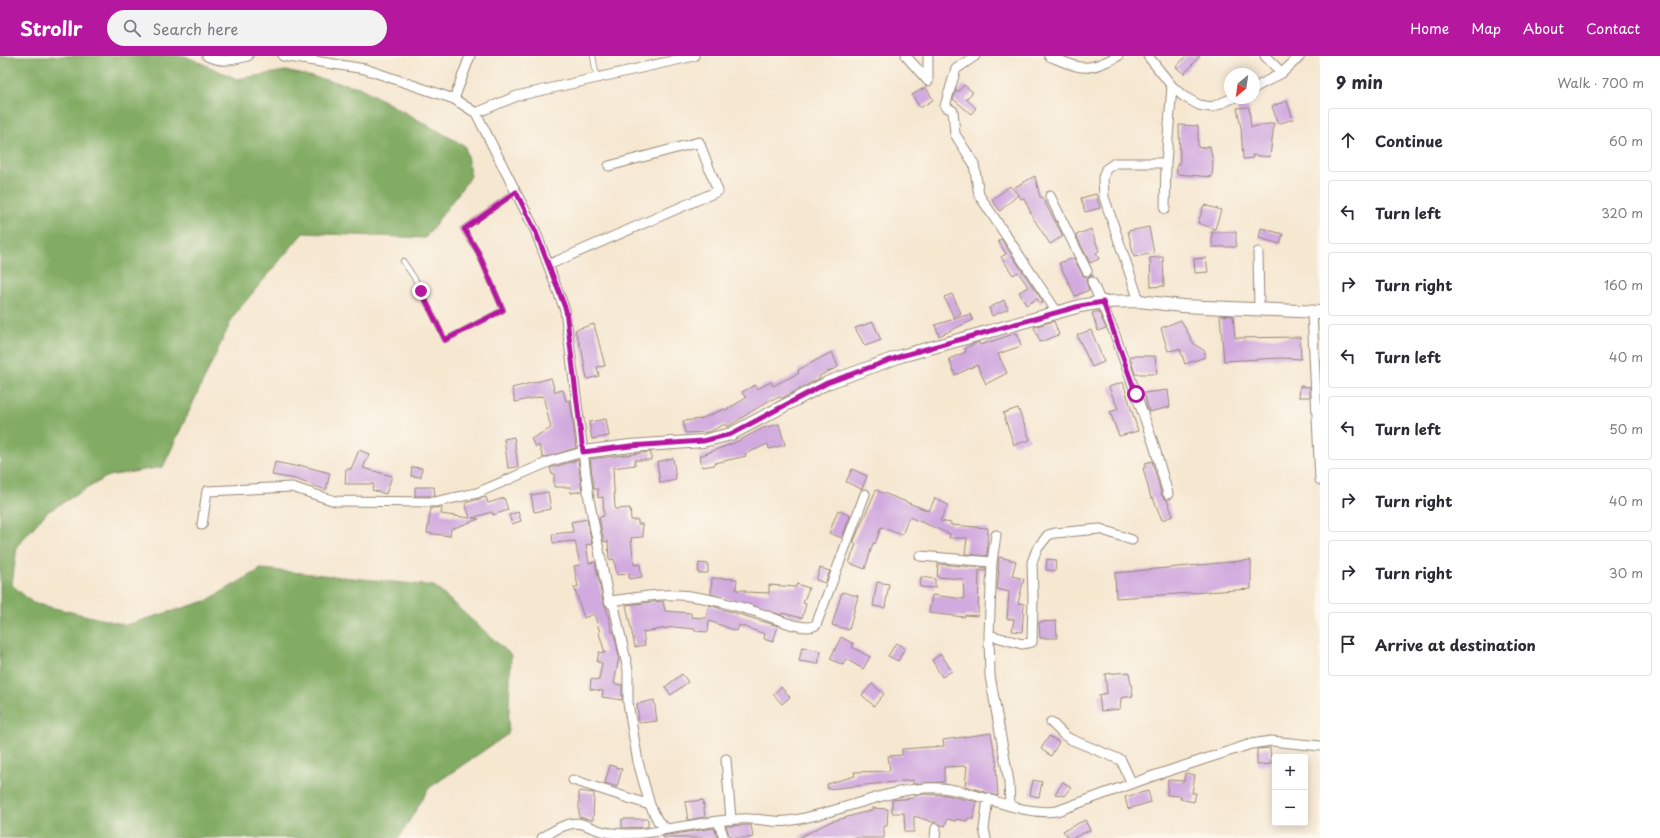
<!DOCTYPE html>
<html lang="en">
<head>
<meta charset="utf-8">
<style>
  :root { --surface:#fff; --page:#f2f2f3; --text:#2b2b33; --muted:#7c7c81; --line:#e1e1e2; --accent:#b5179e }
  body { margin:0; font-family:"Playpen Sans",sans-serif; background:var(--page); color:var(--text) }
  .controls { position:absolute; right:12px; bottom:12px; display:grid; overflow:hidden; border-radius:4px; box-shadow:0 2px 10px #0003 }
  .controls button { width:36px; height:36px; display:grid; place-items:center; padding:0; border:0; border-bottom:1px solid var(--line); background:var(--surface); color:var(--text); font:20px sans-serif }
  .compass { position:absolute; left:1224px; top:12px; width:36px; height:36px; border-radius:50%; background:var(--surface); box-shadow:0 2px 10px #0003; rotate:209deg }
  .stop { position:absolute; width:12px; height:12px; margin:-9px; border:3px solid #b5179e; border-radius:50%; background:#fff }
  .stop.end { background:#b5179e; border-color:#fff; box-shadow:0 1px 4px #0008 }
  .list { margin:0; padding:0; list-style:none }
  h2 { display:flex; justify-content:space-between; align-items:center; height:52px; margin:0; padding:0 16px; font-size:17px }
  h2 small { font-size:13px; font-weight:400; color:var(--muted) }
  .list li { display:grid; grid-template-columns:26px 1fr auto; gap:12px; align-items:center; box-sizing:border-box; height:64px; margin:0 8px 8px; padding:0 8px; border:1px solid var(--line); border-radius:4px }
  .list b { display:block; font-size:15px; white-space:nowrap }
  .list em { font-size:13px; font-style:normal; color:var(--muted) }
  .icon { flex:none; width:22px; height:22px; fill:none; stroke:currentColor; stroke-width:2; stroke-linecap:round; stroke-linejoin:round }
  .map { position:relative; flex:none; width:1320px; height:782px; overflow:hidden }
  header { display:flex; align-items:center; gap:24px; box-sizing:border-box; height:56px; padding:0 20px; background:var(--accent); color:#fff }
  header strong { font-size:19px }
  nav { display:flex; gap:22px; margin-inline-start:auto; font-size:14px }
  .search { width:280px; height:36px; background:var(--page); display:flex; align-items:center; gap:10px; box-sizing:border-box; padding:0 14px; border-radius:22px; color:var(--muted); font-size:15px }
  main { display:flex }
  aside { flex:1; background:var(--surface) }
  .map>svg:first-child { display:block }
</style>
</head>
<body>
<header>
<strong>Strollr</strong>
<div class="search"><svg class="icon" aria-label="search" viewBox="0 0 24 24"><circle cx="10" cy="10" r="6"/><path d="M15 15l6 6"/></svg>Search here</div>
<nav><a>Home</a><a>Map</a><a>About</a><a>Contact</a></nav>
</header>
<main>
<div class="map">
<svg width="1320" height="782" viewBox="0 0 1320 782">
  <rect width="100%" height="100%" fill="#fbf7ec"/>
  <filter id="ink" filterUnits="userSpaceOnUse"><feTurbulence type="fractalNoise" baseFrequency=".025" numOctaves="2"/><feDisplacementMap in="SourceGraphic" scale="8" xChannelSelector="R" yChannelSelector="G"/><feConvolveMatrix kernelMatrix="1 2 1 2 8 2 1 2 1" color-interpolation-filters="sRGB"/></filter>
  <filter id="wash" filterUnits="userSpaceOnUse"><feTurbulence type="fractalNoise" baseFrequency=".012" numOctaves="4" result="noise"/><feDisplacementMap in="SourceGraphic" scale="16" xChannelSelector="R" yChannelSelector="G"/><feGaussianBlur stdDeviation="0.9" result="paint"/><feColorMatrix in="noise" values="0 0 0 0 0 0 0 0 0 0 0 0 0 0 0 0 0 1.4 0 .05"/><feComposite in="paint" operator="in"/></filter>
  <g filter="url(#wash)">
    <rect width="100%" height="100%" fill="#f6e7d1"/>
    <path fill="#82ac64" stroke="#5e6b41" d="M0,0H185L237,23L286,15L359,31L465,90L471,120L425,182L303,177L234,259L163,411L108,420L47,456L17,490L12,529L33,547L126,569L206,545L261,513L434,530L511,599L508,678L429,732L399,782H0Z"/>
    <g id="blocks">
      <path fill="#d1aadf" d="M1186,0H1200L1184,18L1176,11Z
        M964,29L973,36L966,43L976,52L971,58L953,43L956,33L958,36Z
        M926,31L933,44L920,52L912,39Z
        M1287,45L1293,63L1278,68L1272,50Z
        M1249,51L1251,71L1274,67L1270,101L1252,99L1253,102L1243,103L1241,72L1237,52Z
        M1179,69L1198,70V92L1210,90L1213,107L1212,121L1177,118V108H1180Z
        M1035,120L1040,141H1042L1063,180L1050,188L1033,162L1024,142L1021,143L1015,131Z
        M1010,130L1018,139L1000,155L992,144Z
        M1096,138L1100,152L1085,156L1081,142Z
        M1204,149L1221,154L1215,173L1198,167Z
        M1149,171L1154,197L1134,201L1128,175Z
        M1261,172L1283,178L1280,188L1259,182Z
        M1091,173L1099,195L1096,197L1099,203L1090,207L1076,179Z
        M1212,176H1236V191H1212Z
        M1001,183L1043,246L1041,248L1037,243L1026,249L1019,236L1028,231L1018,216L1013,219L1001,201L1006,198L998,185Z
        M1163,201L1164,230L1151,231L1150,202Z
        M1074,202L1083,220L1087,221L1092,218L1093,220L1089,221L1086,225L1089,234L1075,240L1059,207Z
        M1206,202L1208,216L1195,217L1194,203Z
        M952,238L961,257L954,262L944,241Z
        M1004,244L1008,253L992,260L989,252Z
        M1098,255L1106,272L1098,275L1092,257Z
        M970,258L973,264L939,280L935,269Z
        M1220,259L1233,260L1235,282L1300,281L1301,303L1281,302L1224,305Z
        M1181,264L1194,288L1205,295V301L1185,308L1180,293L1168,295L1161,272Z
        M1054,265L1059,279L1040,286L1034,271Z
        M873,266L881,284L865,290L855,272Z
        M594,268L605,310L597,311L599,320L587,323L582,295L575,274Z
        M1091,274L1104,306L1092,311L1077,279Z
        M1017,277L1021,290L998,298L1007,317L986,328L977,309L955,319L949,303L966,296L965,292L979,286L980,289Z
        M832,296L838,311L819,320L820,322L799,333L782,342L780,341L770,344L727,371L725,368L709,376L685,377L683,365L701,363L724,353L726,354L746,342L742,336L755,329L757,333L771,326L773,330L799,317L798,314Z
        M1130,300H1155L1157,318H1135Z
        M551,322L555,336L563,334L566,345L570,344L576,392L543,402L539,389L536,391L531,383L551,372L543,340L515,346L512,332Z
        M1123,326L1138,375L1119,380L1110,356L1118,353L1109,331Z
        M1300,330L1310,331V341H1299Z
        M1168,334L1170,351L1149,356L1144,337Z
        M1018,352L1030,384L1014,389L1003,357Z
        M606,363L609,380L592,383L589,366Z
        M779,368L785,389L769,393L768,388L745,398L746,400L715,407V409L702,411L700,400L736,386L763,372Z
        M514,381L518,411L508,412L504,383Z
        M359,394L369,398L363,412L392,420L386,438L372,434L374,428H345L346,413H351Z
        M651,396V404H635V409L613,412L615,453L630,452L631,464H638V468H642L643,481L631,482L634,509L640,508L642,521L629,523V518L617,519L614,503L609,504L608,485L604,486L599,461L604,460L603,441L598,442V433H594L590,403Z
        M673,402L676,424L660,427L657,406Z
        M578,404L582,435L571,437L570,431H554V417L552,418L550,412Z
        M1152,405L1162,440L1167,444L1173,460L1162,464L1153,442H1151L1143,412L1146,411L1145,407Z
        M275,406L299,411V409L330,417L326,434L295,423L272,419Z
        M412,411L422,412L421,421L411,420Z
        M852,413L867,420L862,433L846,426Z
        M415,431H434L435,440H415Z
        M876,434L929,455L935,442L948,449L940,465L951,467V469L988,472L987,500L965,498L967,482H949L950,478L909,461L902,479L881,471L875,488L873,487L865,513L849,507L856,488L853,487Z
        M548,436L551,453L534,456L531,439Z
        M486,441L488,447L504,442L508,454L493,459L492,456L472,462L479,463L451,473L450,480L427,477L431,452L442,451L441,458L470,462L465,447Z
        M838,454L850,460L842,482L829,477Z
        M518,456L521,465L512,468L509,459Z
        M587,463L592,488L586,489L589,507L595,506L603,546L606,551L612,576H614L619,601L614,628L622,629V644L602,641L603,635L590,633L591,623L599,624L602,607L597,606L599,596L605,597L599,577L600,576L594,558L584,562L574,531H578L574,510L580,509L575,485L553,487L552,478L573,476L571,466Z
        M999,501L1016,505L1012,520L1024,523L1018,547L1024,548L1022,576L1012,575L1014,563H1007L1009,536L997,533L999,515H998Z
        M1047,503L1056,504L1055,515L1046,514Z
        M1251,504V533L1116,542L1115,517Z
        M699,507L708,508V517H698Z
        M938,508L986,512V515L979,514L978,560L965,559L964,561L929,557L932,539L964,543L963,523L937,521Z
        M820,512L830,515L825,527L816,524Z
        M921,521L935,523V532L920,531Z
        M712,522L737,523L736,534H745V536L769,537V529L796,531L797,528L809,532L803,547L806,548L802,562L782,557L781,559L711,538Z
        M877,526L889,528L885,552L873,550Z
        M842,536L858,540L849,574L832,569Z
        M663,545L665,555L691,557V561L706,562L709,549L778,570L773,586L764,583L765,578L739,569L737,575L709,565L708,576L695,575V573L674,571L643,576L645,589L635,591L626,549Z
        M1056,565L1057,582H1040L1039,566Z
        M841,581L854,588L852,591L870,601L863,613L846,603L843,609L830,603Z
        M896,587L905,592L898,605L888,600Z
        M802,591L821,595L818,608L799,605Z
        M941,598L952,615L942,621L932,604Z
        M1129,616L1133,640L1121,642L1120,653L1101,655L1099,639L1107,637L1105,618Z
        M682,618L688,626L671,639L665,631Z
        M872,628L884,638L874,650L862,639Z
        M781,631L790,641L782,648L773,638Z
        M654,644L657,665L639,667L637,648Z
        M991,677L997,710H996L998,740L965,730L967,710L944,711V726L913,728V724L828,733L827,728L855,720L854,716L890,715L888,700L902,699V693L944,690L943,684Z
        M1049,680L1059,686L1051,700L1041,693Z
        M1270,692L1271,708L1257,709V693Z
        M610,709L622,713L617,731L605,727Z
        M1185,717L1195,719L1192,737H1196L1194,746L1180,743L1181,740L1167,739L1168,724L1184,725Z
        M1033,724L1042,726L1039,741L1030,739Z
        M1063,726L1071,731L1064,740L1055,738Z
        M579,735L594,737L593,764L579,761Z
        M1148,735L1151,746L1128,753L1125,741Z
        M923,738L946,739L977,746L973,763L968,762L967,765L956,763V765L947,763L945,770L914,760V776H905L904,757H892V744L914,742V740Z
        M703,744L705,761L688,764L685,746Z
        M872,752L888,753L887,770H884V782H798L830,766L872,754Z
        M622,763H648V771L622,772Z
        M1085,764L1090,774L1073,782H1068L1063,775Z
        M751,769L753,781L748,782H730L726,770Z
        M714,772L718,782H663V780L668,779Z"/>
    </g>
  </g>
  <g filter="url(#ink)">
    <use href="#blocks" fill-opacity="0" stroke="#988878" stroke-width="1"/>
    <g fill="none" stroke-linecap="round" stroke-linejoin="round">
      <g stroke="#988878" stroke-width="6">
        <path id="service" d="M593,0L597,23
          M403,205L415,223L445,284L503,254L478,196L463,173L515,136"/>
      </g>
      <g stroke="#988878" stroke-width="11">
        <path id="minor" d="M207,0C222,7 232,4 248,0
          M283,0L365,13L454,43L476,57L535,174L565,254L589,443L609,545L614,550L628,614V647L638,706L650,749L658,765L667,773L718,765
          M906,0L928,25V0
          M975,0L956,13L945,50L953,55L955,78L974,108L979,139L1057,256
          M1049,0C1082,13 1085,17 1118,0
          M1148,0L1172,30L1183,40L1199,49L1212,51L1233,42
          M1265,0L1282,17
          M1254,32L1282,17L1300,0
          M454,43L470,0
          M476,57L517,40L694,0
          M1050,140L1087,215
          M1165,153L1166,107L1172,30
          M1258,196L1259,252
          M548,209L718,135L699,86L609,110
          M1092,226L1114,276L1154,389L1168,438
          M1139,245L1104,141L1103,122L1106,113L1115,107H1166
          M1312,256L1320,424
          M202,469L207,435L292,431L335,445L435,446L477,437L551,405L583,396
          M920,500L992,506L989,579L990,620L1009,726L1010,749
          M992,506L996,479
          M609,545C626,543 643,540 661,539C692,537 723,546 753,555C769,559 802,577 816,569L865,438
          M989,579L1022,588L1032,586L1033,541L1032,506L1037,493L1048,479L1055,477L1100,473L1132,484
          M1051,666L1064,679L1070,683L1121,704L1132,728
          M726,703L731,764
          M573,724L650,749
          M542,782C553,775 569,764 582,768C592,771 601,777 612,777C630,779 649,778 667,773
          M724,782L718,765C728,764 740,762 751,763C763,763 775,767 787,765C837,759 892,729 941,732C980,735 1017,760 1057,755L1153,720L1251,688L1271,685L1320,690
          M935,782L936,772
          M986,782L984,773L988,742"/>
      </g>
      <g stroke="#988878" stroke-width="14">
        <path id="tertiary" d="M583,396L630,390L703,385L731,378L827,327L901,300L1080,250L1103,246L1139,245L1182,250L1320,256"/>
      </g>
      <use href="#service" stroke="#fff" stroke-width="4.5"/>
      <use href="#minor" stroke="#fff" stroke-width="9"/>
      <use href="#tertiary" stroke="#fff" stroke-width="12"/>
    </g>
  </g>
  <g fill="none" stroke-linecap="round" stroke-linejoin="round" filter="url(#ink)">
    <path stroke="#b5179e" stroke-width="5" d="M421,235L445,284L503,254L478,196L464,173L516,136L535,174L566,254L583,396L630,390L703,385L731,378L827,327L901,300L1080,250L1103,246L1136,338"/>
  </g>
</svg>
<div class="controls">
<button>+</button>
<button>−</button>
</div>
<svg class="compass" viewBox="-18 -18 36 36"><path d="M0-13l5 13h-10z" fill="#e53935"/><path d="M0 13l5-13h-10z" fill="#7c7c81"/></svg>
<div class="stop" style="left:1136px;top:338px"></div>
<div class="stop end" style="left:421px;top:235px"></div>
</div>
<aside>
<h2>9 min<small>Walk · 700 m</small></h2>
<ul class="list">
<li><svg class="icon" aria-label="ahead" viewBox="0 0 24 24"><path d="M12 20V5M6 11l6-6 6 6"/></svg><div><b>Continue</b></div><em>60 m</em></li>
<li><svg class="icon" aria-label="left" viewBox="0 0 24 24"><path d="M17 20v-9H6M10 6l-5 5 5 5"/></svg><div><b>Turn left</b></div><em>320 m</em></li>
<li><svg class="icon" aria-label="right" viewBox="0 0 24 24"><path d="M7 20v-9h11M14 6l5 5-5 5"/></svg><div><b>Turn right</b></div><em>160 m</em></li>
<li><svg class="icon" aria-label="left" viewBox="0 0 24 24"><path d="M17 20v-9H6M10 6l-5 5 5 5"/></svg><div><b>Turn left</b></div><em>40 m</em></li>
<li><svg class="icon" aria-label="left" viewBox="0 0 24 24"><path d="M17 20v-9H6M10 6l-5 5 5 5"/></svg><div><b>Turn left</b></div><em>50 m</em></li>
<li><svg class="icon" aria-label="right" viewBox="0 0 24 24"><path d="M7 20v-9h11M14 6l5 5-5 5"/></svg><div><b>Turn right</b></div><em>40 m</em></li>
<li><svg class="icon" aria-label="right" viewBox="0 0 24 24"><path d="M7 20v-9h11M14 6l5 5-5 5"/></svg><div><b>Turn right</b></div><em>30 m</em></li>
<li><svg class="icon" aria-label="arrive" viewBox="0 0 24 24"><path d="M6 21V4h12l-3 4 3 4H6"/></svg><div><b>Arrive at destination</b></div></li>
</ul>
</aside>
</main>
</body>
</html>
